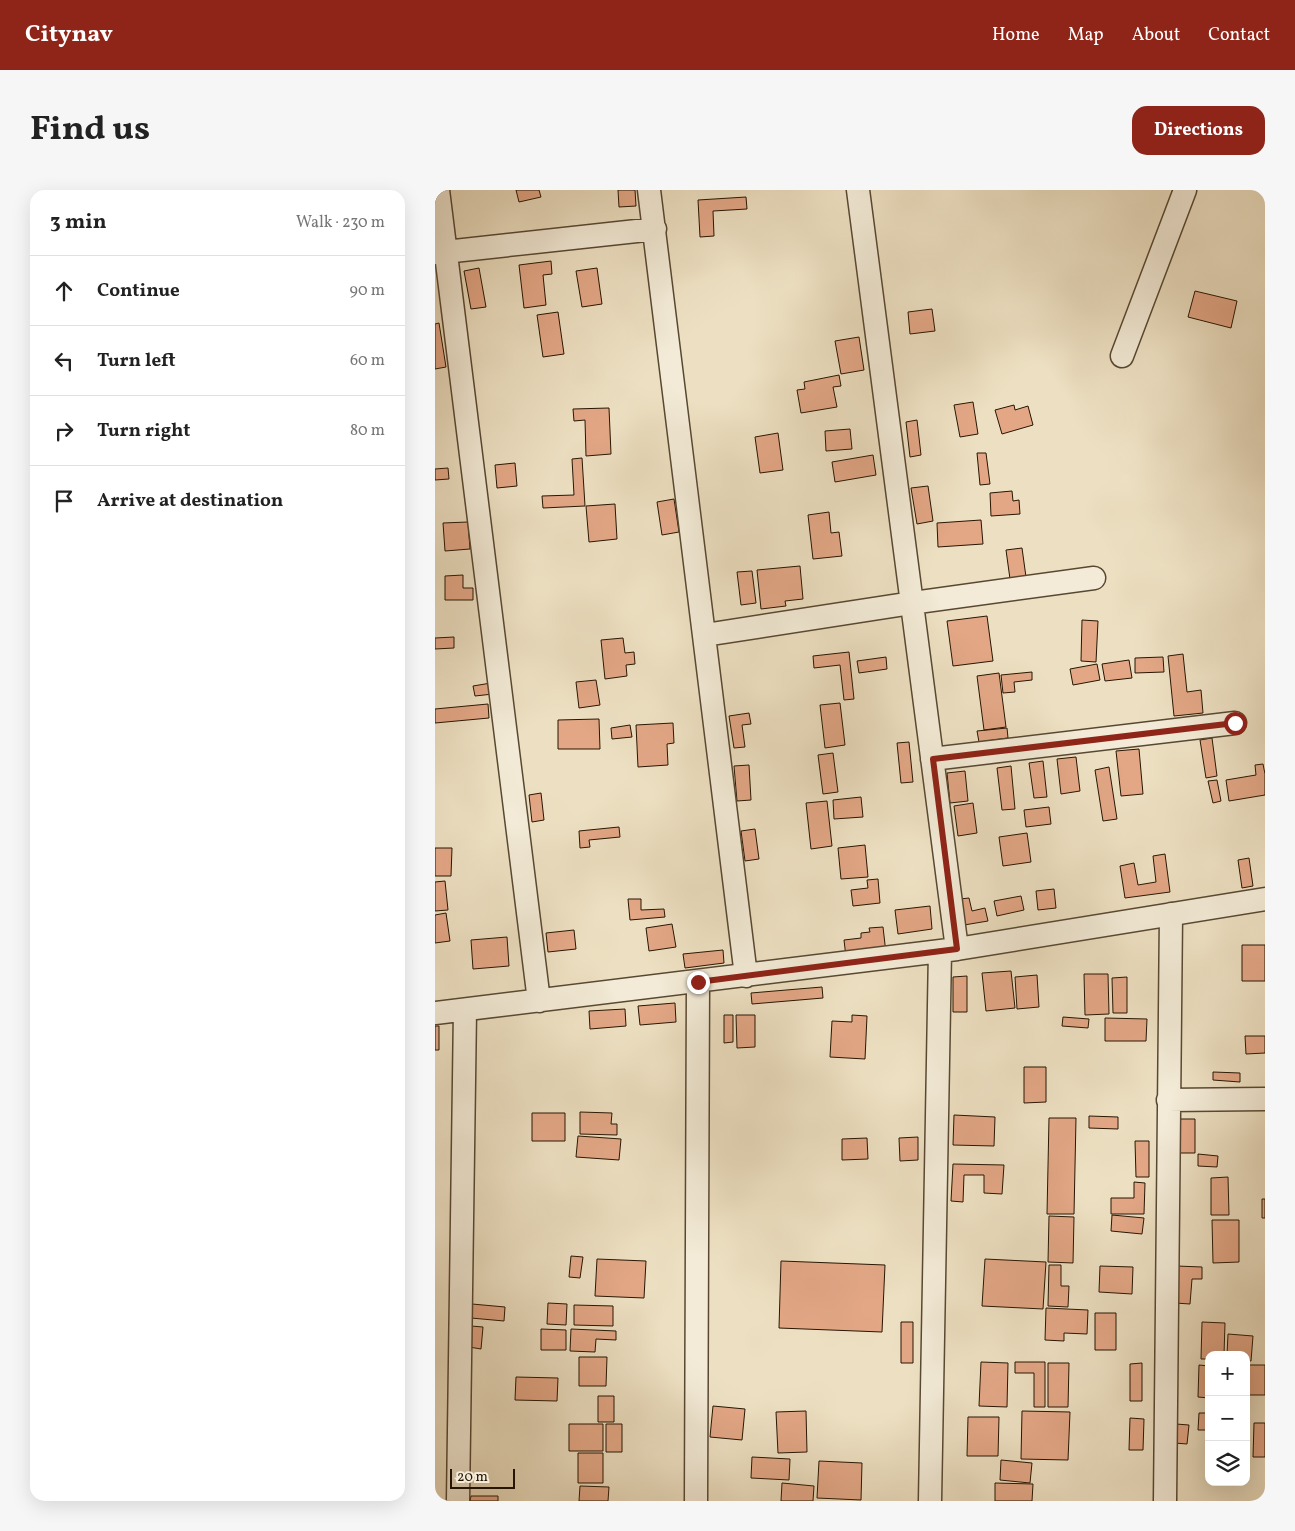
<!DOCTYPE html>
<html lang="en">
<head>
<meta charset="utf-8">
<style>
  :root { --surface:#fff; --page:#f6f6f6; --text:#222; --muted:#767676; --line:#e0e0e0; --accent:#8f2418 }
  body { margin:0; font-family:Vollkorn,serif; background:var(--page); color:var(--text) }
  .controls { position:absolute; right:15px; bottom:15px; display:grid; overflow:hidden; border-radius:10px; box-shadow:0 5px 20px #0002 }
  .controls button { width:45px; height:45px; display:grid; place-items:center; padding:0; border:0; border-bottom:1px solid var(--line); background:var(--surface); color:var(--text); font:25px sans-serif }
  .scale { position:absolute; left:15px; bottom:12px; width:65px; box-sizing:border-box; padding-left:5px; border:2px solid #271502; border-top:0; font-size:14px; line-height:18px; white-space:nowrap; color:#271502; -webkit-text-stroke:4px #f3ebd7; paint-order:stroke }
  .stop { position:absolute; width:15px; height:15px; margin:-11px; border:4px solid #8f2418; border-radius:50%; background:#fff }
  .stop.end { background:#8f2418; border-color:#fff; box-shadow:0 1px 5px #0008 }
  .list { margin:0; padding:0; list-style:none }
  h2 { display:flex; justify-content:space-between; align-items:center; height:65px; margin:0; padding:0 20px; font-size:21px }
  h2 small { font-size:16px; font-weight:400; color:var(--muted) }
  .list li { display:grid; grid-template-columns:32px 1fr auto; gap:15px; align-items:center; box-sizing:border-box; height:70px; padding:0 20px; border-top:1px solid var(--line) }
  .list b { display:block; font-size:19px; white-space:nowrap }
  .list em { font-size:16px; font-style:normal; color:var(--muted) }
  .icon { flex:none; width:28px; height:28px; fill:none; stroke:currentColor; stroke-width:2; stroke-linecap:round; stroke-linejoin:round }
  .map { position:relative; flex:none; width:830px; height:1311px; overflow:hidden; border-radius:15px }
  header { display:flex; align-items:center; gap:30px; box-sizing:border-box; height:70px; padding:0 25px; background:var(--accent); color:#fff }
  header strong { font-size:24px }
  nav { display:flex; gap:28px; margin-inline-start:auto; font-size:18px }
  .intro { display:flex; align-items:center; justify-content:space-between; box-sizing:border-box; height:120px; padding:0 30px }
  h1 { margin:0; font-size:35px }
  .button { padding:12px 22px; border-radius:15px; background:var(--accent); color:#fff; font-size:18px; font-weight:700 }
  main { display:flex; gap:30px; padding:0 30px }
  aside { flex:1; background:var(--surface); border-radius:15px; box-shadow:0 5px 20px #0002 }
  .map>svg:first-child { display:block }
</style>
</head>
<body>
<header>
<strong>Citynav</strong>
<nav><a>Home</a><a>Map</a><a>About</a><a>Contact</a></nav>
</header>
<div class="intro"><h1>Find us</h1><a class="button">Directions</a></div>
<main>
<aside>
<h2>3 min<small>Walk · 230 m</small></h2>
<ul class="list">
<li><svg class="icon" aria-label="ahead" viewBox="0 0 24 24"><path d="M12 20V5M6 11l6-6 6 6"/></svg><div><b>Continue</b></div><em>90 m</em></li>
<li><svg class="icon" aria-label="left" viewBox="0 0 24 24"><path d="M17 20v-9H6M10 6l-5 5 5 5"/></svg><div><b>Turn left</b></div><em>60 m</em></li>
<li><svg class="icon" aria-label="right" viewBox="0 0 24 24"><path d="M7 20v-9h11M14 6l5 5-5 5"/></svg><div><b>Turn right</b></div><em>80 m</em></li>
<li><svg class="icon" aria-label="arrive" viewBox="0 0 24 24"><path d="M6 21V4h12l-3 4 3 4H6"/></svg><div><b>Arrive at destination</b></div></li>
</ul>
</aside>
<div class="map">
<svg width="830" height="1311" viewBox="0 0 830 1311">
  <rect width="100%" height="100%" fill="#ede0c2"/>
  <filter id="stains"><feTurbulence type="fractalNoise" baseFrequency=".004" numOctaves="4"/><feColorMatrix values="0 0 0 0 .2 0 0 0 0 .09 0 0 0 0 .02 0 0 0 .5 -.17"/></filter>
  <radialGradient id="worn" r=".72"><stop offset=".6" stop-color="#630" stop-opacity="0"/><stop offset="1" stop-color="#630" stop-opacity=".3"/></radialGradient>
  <path fill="#e3a786" stroke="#271502" d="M81,0H104L106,7L84,12Z
    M183,0H200L201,16L184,17Z
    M311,7L312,19L278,21L279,46L265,47L263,10Z
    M116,71L117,84L108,85L111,115L89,118L84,75Z
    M44,78L51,117L36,119L29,81Z
    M162,78L167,114L147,117L141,81Z
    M760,101L802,111L796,138L753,127Z
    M497,119L500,141L475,144L473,122Z
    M123,122L129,164L108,167L102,125Z
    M4,133L11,177L0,179V134Z
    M424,147L429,180L406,184L400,151Z
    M404,185L406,196L398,197L402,217L366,223L362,200L370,199L369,192Z
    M538,212L543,244L525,247L519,215Z
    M579,215L580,220L593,216L598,235L567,244L560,220Z
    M174,218L176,264L151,266L150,230L139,231L138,219Z
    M482,230L486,265L475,267L471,232Z
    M415,239L417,259L391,261L390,241Z
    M343,243L348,280L325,283L320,247Z
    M542,263H551L555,294L545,295Z
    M438,265L441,285L400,292L397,272Z
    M147,268L150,316L108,318L107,306L139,305L137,269Z
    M80,273L82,296L62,298L60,275Z
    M13,278L14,289L0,290V279Z
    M493,296L498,331L482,334L476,298Z
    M577,301L578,311L584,310L585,324L556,326L555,303Z
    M239,309L244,342L227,345L222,312Z
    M180,314L182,349L154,352L151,316Z
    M394,322L396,343L404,342L407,366L378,369L373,325Z
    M546,330L548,354L503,357L502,333Z
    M33,332L35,359L10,361L8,333Z
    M587,358L591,387L575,389L571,360Z
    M365,376L368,409L350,411L351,416L326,419L322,380Z
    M317,381L321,413L306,415L302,382Z
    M28,385V398H38V410H10V386Z
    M552,426L558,471L518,476L512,431Z
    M647,430L663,431L661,472L646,471Z
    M19,447V458L0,459V448Z
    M188,448L190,463L199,462L200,474L191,475L192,486L170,489L166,450Z
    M414,462L419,509L409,510L405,475L379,478L378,466Z
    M748,464L752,502L766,500L768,523L739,526L733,466Z
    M451,467L452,479L424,483L422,471Z
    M728,467L729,482L700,483V468Z
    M694,470L697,488L670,491L667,474Z
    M662,474L665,490L638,495L635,479Z
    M597,482V490L579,492L580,502L568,503L566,485Z
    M564,483L571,537L549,540L542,486Z
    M161,490L165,515L144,518L141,492Z
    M56,493L58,504L40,506L38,496Z
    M405,513L410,555L390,558L385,515Z
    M53,514L54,528L0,533V519Z
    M314,523L316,534L307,535L310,557L299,558L294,526Z
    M164,529L165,559H123V530Z
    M238,533L239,553L232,554L233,575L203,577L201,535Z
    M195,535L197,547L177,549L176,538Z
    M572,538L573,548L544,552L542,541Z
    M777,548L782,586L771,588L765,550Z
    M474,552L478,592L466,593L462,553Z
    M704,559L708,604L686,606L681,561Z
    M398,563L403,602L388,604L383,565Z
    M641,567L645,601L626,604L622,569Z
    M608,571L612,607L599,608L594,573Z
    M828,574L830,584V605L794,611L791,590L821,585L820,575Z
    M314,575L316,610L302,611L299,576Z
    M576,576L580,619L567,620L562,578Z
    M674,577L682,629L668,631L660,580Z
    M530,581L533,611L515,613L512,583Z
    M782,590L786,611L778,613L773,591Z
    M106,603L109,630L97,632L94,605Z
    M426,607L428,627L399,629L398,610Z
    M392,611L397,656L376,659L371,613Z
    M538,613L542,643L523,646L519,616Z
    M614,617L616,634L591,637L589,620Z
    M184,637L185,647L154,650L155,657L145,658L144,641Z
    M320,639L324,669L310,671L306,641Z
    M592,643L596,672L568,676L564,647Z
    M430,655L433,687L406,689L403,658Z
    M0,658H17L16,686H0Z
    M730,664L735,702L690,708L685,676L699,673L703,695L721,692L718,666Z
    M814,668L818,696L807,698L803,670Z
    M443,689L445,713L418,716L416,700L433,698L432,690Z
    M10,691L13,720L0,721V692Z
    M619,699L621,718L603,720L601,701Z
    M586,706L589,720L562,726L559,711Z
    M534,708L537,721L550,718L553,731L529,735L525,709Z
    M193,709H206V720L229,719L230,727L195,730Z
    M495,716L497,739L463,744L460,720Z
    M11,723L15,751L0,753V725Z
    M237,734L241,757L214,761L211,738Z
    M448,737L451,763L411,767L409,750L426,748V743L435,742L434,738Z
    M139,740L141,759L113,762L111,743Z
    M72,747L74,776L38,779L36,750Z
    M807,755H830V791H807Z
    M288,760L289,773L250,778L248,764Z
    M576,781L580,818L551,821L547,783Z
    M649,784H673L674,824L650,825Z
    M602,785L604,817L582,819L580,787Z
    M532,786V822H518V787Z
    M692,787V823H678L677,788Z
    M387,797L388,808L317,814L316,803Z
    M240,813L241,832L205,835L203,816Z
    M190,819L191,836L155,839L154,821Z
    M289,825H298V852L289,853Z
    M301,825H320V857L302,858Z
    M417,825L432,826L430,869L395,867L397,831L417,832Z
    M628,827L654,829L653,838L627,836Z
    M670,828L712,829L711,851H670Z
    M0,836H4V860H0Z
    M810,846H830V863L811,864Z
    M589,877H611V912L589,913Z
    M778,882L805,883V892L778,890Z
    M145,922L177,923L176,934H182V945L145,944Z
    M97,923H130V951H97Z
    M519,925L560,927L559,956L518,955Z
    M654,926L683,927V939L654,938Z
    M614,928H641L639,1024H612Z
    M742,929H760V963H743Z
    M143,946L186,949L184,970L141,967Z
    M483,947V970L465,971L464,948Z
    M432,948L433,969L407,970V949Z
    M700,951H714V987H701Z
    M763,964L783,966L782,977L763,976Z
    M518,974L569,975L567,1004L549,1003V985H529L528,1012L516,1011Z
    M793,987L794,1025H776V988Z
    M699,992L710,993L709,1024H676V1008H699Z
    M827,1009H830V1028H827Z
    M677,1025L709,1028L707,1044L676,1041Z
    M614,1026L639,1027L638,1073L613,1072Z
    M777,1030H804V1072L778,1073Z
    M136,1066L148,1067L145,1088L134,1087Z
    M162,1069L211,1071L209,1108L160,1106Z
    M550,1069L611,1072L608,1119L547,1116Z
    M346,1071L450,1075L447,1142L344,1138Z
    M614,1075H626V1096H634L633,1117L613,1116Z
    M665,1076L698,1077L697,1104L664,1102Z
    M742,1076L767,1077V1089H757L755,1114L740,1113Z
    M113,1113L132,1114L131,1135L112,1134Z
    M37,1114L70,1117L69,1131L36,1128Z
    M139,1115L178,1116V1136L139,1135Z
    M611,1118L653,1120L652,1144L629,1143V1151L610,1150Z
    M660,1123H681V1160H660Z
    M466,1132H478V1173H466Z
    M767,1132L790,1133L789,1165H774V1169H766Z
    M36,1136L48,1137L46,1159L34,1157Z
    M106,1139L131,1140V1160H106Z
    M136,1139L181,1141V1150L161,1149L160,1162L135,1161Z
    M793,1144L818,1146L816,1171H811V1165H792Z
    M144,1167H172L171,1196H144Z
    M546,1172L573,1173L572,1217L544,1216Z
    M580,1172H610V1217H599V1183H580Z
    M613,1173H634L633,1217H613Z
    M707,1173V1211H695V1174Z
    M764,1175L774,1176V1208L763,1207Z
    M811,1175H830V1205H811Z
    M81,1187L123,1188L122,1211L80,1210Z
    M163,1206H179V1232H163Z
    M278,1216L310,1219L307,1250L275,1247Z
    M371,1221L372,1262L343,1263L341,1222Z
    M587,1221L635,1222L633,1270L586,1269Z
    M764,1223H774V1240H763Z
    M533,1227H564L563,1266H532Z
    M695,1228L709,1229L708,1260H694Z
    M819,1233H830V1267H818Z
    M134,1234H168V1261H134Z
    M171,1234H187V1262H171Z
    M741,1234L754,1235L752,1254L739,1253Z
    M143,1263H168V1293H143Z
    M317,1267L355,1269L354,1290L316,1288Z
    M566,1270L597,1273L595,1293L565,1290Z
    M384,1271L427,1273L426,1310L382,1308Z
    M347,1293L379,1296L378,1311H346Z
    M560,1293L598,1294L597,1311H560Z
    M145,1296L174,1297L173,1311H144Z
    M36,1306H63V1311H35Z"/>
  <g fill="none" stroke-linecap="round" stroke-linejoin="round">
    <g stroke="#584832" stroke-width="25">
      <path id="minor" d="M3,0L104,811
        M214,0L311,786
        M423,0L522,759
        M0,63L220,39
        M687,166L750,0
        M270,445L477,413L659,388
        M497,569L800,533
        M0,823L522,759L830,709
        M733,910L830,909
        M23,1311L30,820
        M261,1311L263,792
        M495,1311L505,761
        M730,1311L736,724"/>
    </g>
    <use href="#minor" stroke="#f3ebd7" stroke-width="22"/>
  </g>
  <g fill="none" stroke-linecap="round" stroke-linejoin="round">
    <path stroke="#8f2418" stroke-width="6" d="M263,792L522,759L498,569L800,533"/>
  </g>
  <rect width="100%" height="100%" filter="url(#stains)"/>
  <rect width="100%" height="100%" fill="url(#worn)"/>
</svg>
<div class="controls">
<button>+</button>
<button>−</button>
<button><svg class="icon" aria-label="layers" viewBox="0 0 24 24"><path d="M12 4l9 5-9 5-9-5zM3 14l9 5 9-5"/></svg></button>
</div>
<div class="scale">20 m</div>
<div class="stop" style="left:800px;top:533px"></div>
<div class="stop end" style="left:263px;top:792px"></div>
</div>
</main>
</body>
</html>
